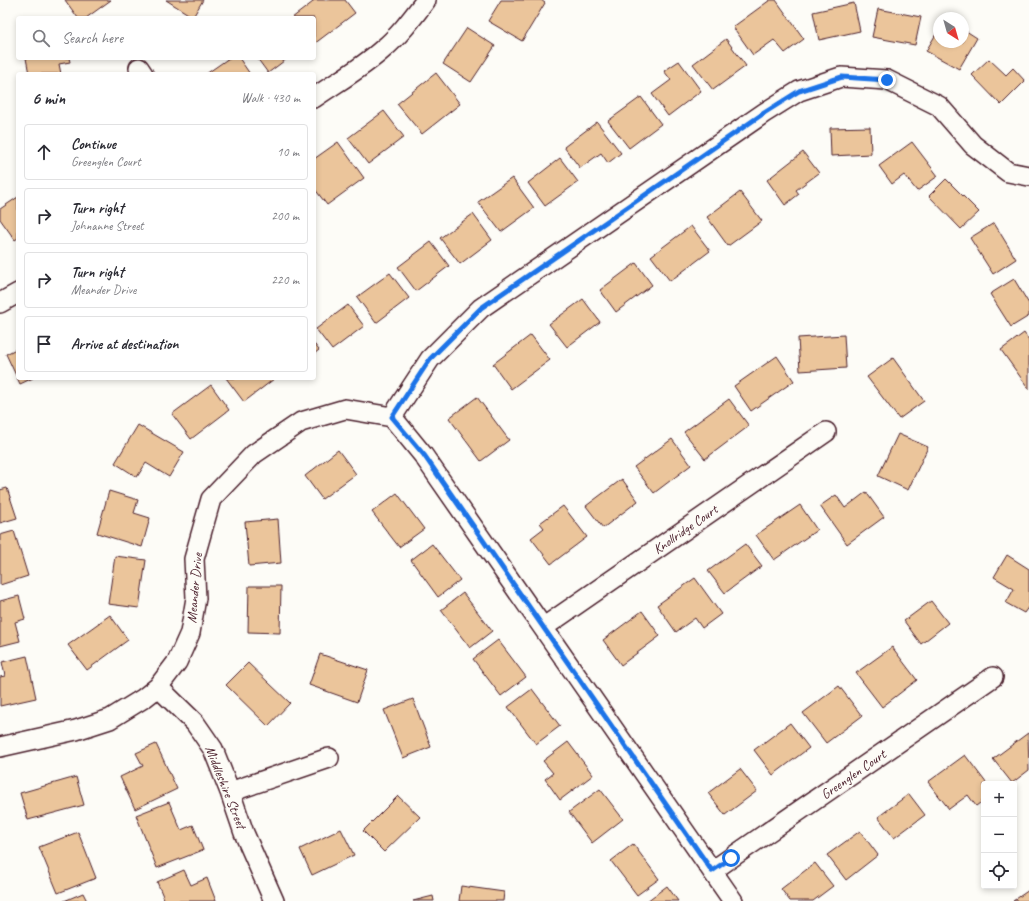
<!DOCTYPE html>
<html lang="en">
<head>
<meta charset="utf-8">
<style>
  :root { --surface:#fff; --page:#f7f7f7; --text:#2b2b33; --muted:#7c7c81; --line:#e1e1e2 }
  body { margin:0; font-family:Caveat,sans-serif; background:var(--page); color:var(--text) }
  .controls { position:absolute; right:12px; bottom:12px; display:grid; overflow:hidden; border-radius:4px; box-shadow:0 2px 6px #0003 }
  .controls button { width:36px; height:36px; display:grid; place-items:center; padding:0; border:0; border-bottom:1px solid var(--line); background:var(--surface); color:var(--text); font:20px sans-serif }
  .compass { position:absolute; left:933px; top:12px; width:36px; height:36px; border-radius:50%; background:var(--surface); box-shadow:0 2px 6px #0003; rotate:143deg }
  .stop { position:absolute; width:12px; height:12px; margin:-9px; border:3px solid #1a73e8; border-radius:50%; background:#fff }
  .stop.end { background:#1a73e8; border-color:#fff; box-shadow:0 1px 4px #0008 }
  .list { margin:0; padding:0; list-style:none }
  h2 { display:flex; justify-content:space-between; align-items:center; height:52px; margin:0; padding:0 16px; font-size:17px }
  h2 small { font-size:13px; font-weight:400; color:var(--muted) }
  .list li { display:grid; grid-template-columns:26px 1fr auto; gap:12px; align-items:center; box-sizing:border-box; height:56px; margin:0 8px 8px; padding:0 8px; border:1px solid var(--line); border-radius:4px }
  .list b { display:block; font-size:15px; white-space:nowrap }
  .list p { margin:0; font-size:13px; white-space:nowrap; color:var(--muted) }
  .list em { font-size:13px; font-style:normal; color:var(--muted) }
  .icon { flex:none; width:22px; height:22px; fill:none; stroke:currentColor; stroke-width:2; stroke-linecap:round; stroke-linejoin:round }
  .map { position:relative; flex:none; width:1029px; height:901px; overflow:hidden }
  .search { position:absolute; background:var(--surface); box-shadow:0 2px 6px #0003; left:16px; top:16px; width:300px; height:44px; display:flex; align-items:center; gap:10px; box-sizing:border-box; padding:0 14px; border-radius:4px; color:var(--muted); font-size:15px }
  .panel { position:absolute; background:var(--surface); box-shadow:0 2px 6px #0003; left:16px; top:72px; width:300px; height:308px; border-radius:4px }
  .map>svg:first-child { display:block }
</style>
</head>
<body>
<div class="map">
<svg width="1029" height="901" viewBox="0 0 1029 901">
  <rect width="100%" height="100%" fill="#fdfcf7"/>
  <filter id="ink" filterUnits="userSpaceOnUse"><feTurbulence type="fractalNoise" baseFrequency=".025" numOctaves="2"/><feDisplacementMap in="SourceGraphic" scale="8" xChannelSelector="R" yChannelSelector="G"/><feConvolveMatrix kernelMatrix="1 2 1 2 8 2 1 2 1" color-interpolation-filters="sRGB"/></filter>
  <g filter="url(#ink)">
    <path fill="#ebc59b" stroke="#4a1f2b" d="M65,0H111L86,18H78Z
      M166,0H203L193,17Z
      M312,0H345L355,13L314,44V18H292L313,2Z
      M501,0H541L545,3L522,41L488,21Z
      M770,0H776L804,39L785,53L774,40L753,55L733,27Z
      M854,3L860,31L819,40L813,12Z
      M878,9L921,17L915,45L872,37Z
      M467,28L495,46L471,82L443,64Z
      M939,29V42H963V29L977,38L959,69L926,51Z
      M726,39L746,66L713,90L693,64Z
      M26,58H69L70,62L59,64L61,74H29Z
      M229,58H239L250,74H206Z
      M257,58H288L268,73Z
      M989,59L1006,75L1013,68L1025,81L1001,105L972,75Z
      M679,61L701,91L668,116L652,94L671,80L664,71Z
      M436,73L460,104L422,134L397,104Z
      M641,97L661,124L629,148L608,121Z
      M384,111L404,137L368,164L348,138Z
      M597,122L621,153L608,163L601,153L580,168L564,147Z
      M870,127L871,154L831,156L830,128Z
      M338,142L364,178L327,205L314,188V159Z
      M912,142L938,176L917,191L904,175L892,184L879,166Z
      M803,152L819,173L796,190L799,194L785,205L767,180Z
      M560,158L578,182L545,206L528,183Z
      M512,178L534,208L501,232L478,202Z
      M946,179L979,212L961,229L929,196Z
      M740,192L762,221L728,246L707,217Z
      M18,197V238L15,240L0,219V209Z
      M473,214L492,240L460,264L440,238Z
      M994,223L1016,259L993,274L970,238Z
      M691,226L710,251L670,281L651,256Z
      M431,242L449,266L416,291L398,267Z
      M636,263L652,285L616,312L600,290Z
      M390,273L409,298L376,323L357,297Z
      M1014,279L1029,304V316L1011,327L990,294Z
      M583,299L600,322L567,347L549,324Z
      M348,305L364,326L332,350L316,329Z
      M1024,333L1029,340V389L1001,350Z
      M531,335L550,360L511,389L493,364Z
      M844,335L846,368L800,371L798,338Z
      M314,344L319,350L314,354Z
      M18,348V378H33L20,384L6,354Z
      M777,356L794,381L751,411L734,386Z
      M893,358L924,401L899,419L867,377Z
      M226,378H274V379L244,402Z
      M211,385L229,410L191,439L172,414Z
      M477,397L509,440L481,461L449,418Z
      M729,399L749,426L705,459L684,432Z
      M138,425L184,452L169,477L146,463L137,477L115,463Z
      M898,434L928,447L908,490L878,476Z
      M672,439L691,465L654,493L634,467Z
      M338,450L356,474L322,499L305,476Z
      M622,479L638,501L603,528L586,506Z
      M7,488L17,518L0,523V490Z
      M109,491L138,500L134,513L150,518L142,547L97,533Z
      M866,492L884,517L847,544L820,506L836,495L845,508Z
      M397,493L424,529L399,547L372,512Z
      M800,505L817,530L774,560L756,535Z
      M563,506L587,537L551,564L531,538L544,528L540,523Z
      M278,519L281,563L249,566L245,522Z
      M14,531L28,576L0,585V535Z
      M432,544L460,580L438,597L411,560Z
      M745,544L762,566L725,593L708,571Z
      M1007,555L1029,569V606L1024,613L1006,603L1014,589L994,577Z
      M115,556L146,560L139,608L108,604Z
      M695,578L721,614L702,628L695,618L676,632L657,605Z
      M249,586H281L280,633L248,632Z
      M463,593L492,631L470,648L441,610Z
      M19,596L25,619L15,622L20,641L0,646V601Z
      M931,601L948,623L921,644L904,621Z
      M642,611L660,636L621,665L603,640Z
      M110,615L128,640L87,670L68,645Z
      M498,640L526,677L501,696L473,659Z
      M892,647L917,680L882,707L856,673Z
      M320,654L368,670L357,702L309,685Z
      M27,656L36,698L0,706V677L5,676L2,662Z
      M248,663L290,703L268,726L226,685Z
      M839,686L862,716L826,743L803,713Z
      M532,689L560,726L536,744L508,707Z
      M413,699L431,747L403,758L384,710Z
      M790,723L809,748L773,775L754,750Z
      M1028,733L1029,770L1012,783L993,759Z
      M568,742L593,775L560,800L545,779L553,773L543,761Z
      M156,744L177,789L135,809L120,777L143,766L136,753Z
      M965,755L987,784H984V800L976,806L968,795L949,809L928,782Z
      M740,769L757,791L725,815L708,793Z
      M76,777L84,805L28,820L20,793Z
      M600,789L623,819L592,843L569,812Z
      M909,794L925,815L894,838L878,817Z
      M398,796L420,817L384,852L363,831Z
      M169,802L181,830L193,825L203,850L157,868L136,815Z
      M341,829L354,855L312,875L300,849Z
      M860,831L878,855L846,880L827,855Z
      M78,832L96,878L58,893L39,847Z
      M633,844L659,879L637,895L611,861Z
      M815,863L833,886L813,901H790L781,889Z
      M184,870L191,885L207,878L216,901H165L157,882Z
      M461,886L504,892L503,901H459Z
      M667,886L678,901H647Z
      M1029,890V901H1013Z
      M83,893L87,901H64Z
      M433,896L434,901H413Z"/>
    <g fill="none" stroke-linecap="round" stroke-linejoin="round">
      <g stroke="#4a1f2b" stroke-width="22">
        <path id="street" d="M139,68L143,74
          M314,98C337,82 362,68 383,49C400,35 413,17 426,0
          M0,303L18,293
          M392,417L423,455L733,901
          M544,627L826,432
          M158,687L195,723L213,749L230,792L244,833L274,901
          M0,747L76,730L110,719L144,698L158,687L177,662L190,633L196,598L194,559L211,499L254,454L301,422L345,409L392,417L430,359L481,308L764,113L799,91L841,77L887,80L939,106L973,145L1008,172L1029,176
          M230,792L329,758
          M712,871L993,677"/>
      </g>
      <use href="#street" stroke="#fdfcf7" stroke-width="19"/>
    </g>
  </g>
  <g fill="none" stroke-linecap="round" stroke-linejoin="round" filter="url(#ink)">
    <path stroke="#1a73e8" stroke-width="5" d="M731,858L712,871L424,455L392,417L430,359L481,308L764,113L799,91L842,77L887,80"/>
  </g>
  <g text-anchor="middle" stroke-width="3.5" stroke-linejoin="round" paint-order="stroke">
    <g font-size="14" fill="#4a1f2b" stroke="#fdfcf7">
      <text transform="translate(685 529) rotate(-35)" y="5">Knollridge Court</text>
      <text transform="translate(194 588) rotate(-85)" y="5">Meander Drive</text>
      <text transform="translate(853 774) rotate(-35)" y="5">Greenglen Court</text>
      <text transform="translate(226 787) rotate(68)" y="5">Middleshire Street</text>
    </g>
  </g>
</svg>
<div class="controls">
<button>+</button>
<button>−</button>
<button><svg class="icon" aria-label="locate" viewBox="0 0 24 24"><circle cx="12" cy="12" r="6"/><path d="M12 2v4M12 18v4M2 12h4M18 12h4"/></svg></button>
</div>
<svg class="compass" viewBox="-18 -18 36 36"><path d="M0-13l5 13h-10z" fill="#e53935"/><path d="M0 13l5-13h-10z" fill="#7c7c81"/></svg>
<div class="stop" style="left:731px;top:858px"></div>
<div class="stop end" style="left:887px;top:80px"></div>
<div class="search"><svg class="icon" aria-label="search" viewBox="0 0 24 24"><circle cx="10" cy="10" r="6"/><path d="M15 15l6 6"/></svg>Search here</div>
<section class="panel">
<h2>6 min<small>Walk · 430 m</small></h2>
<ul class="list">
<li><svg class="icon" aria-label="ahead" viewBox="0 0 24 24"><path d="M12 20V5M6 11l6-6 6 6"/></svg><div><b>Continue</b><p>Greenglen Court</p></div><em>10 m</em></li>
<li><svg class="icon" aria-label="right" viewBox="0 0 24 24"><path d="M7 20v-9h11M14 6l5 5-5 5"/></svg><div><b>Turn right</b><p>Johnanne Street</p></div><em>200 m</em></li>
<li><svg class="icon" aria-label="right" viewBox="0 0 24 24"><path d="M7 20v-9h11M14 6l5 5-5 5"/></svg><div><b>Turn right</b><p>Meander Drive</p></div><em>220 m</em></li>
<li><svg class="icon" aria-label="arrive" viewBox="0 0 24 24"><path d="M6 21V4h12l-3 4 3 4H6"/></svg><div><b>Arrive at destination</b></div></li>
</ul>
</section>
</div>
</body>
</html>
